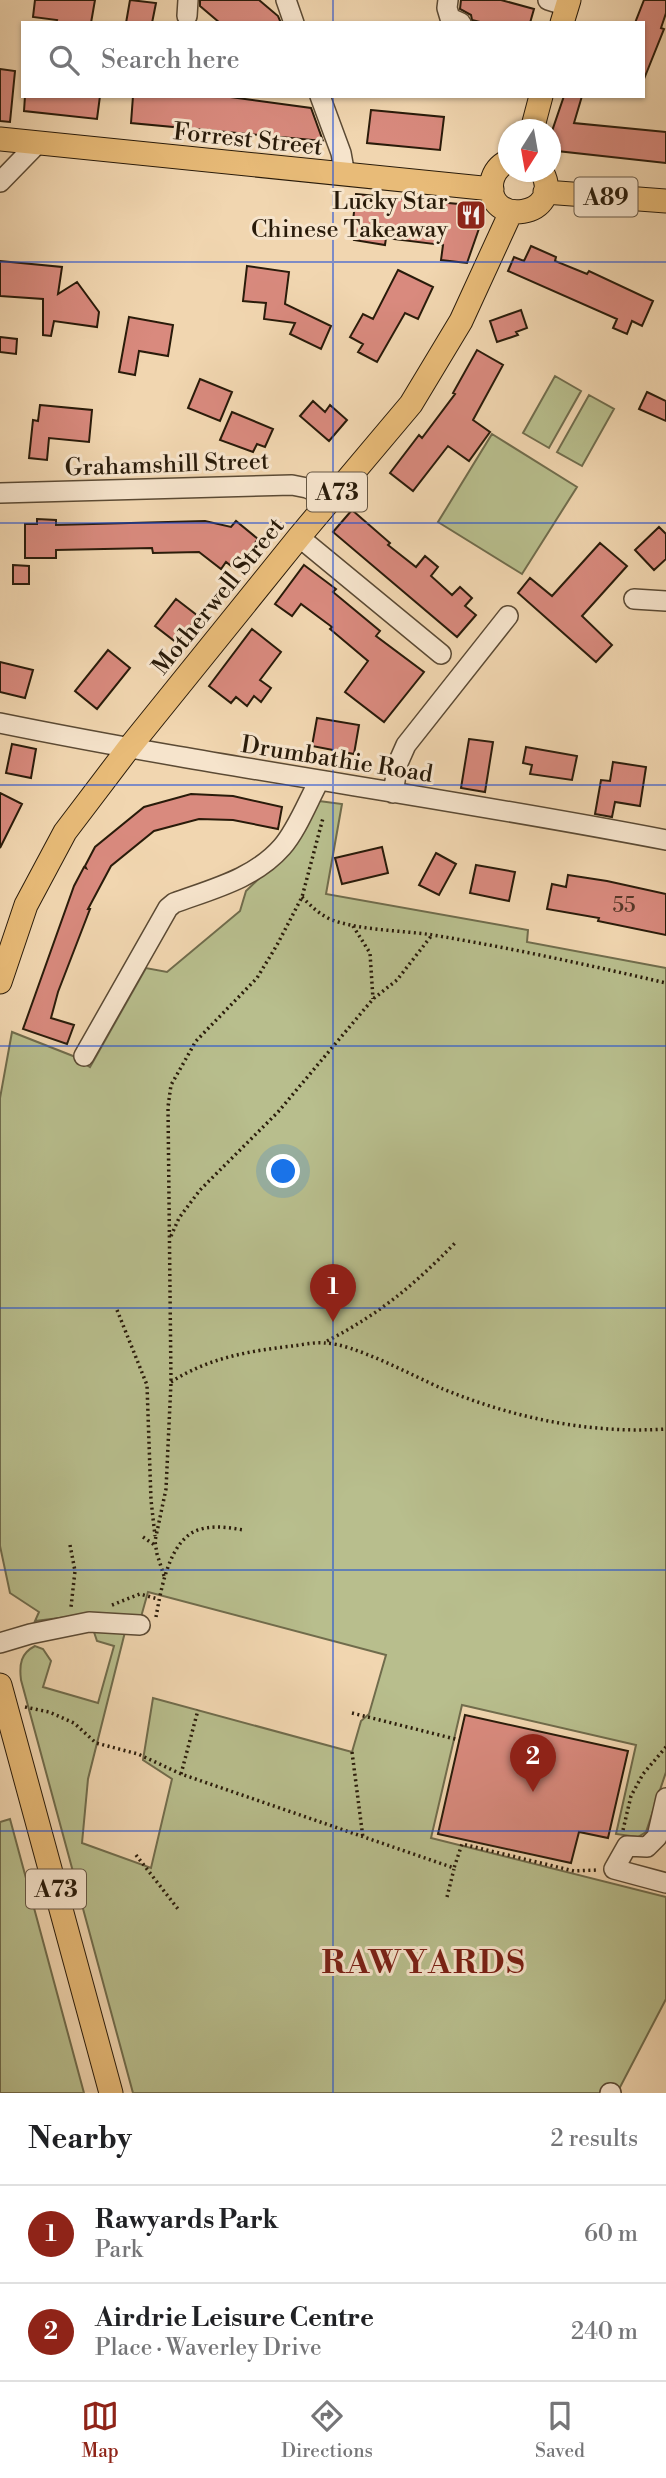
<!DOCTYPE html>
<html lang="en">
<head>
<meta charset="utf-8">
<style>
  :root { --surface:#fff; --page:#f6f6f6; --text:#202124; --muted:#757577; --line:#e0e0e0; --accent:#8f2418 }
  body { margin:0; font-family:"Libre Bodoni",serif; background:var(--page); color:var(--text) }
  .compass { position:absolute; left:498px; top:119px; width:63px; height:63px; border-radius:50%; background:var(--surface); box-shadow:0 2px 5px #0004; rotate:191deg }
  .you { position:absolute; left:284px; top:1172px; width:24px; height:24px; margin:-18px; border:5px solid #fff; border-radius:50%; background:#1a73e8; box-shadow:0 0 0 10px #1a73e833 }
  .badge { display:grid; place-items:center; width:46px; height:46px; border-radius:50%; background:var(--accent); color:#fff; font-size:23px; font-weight:700 }
  .pin { position:absolute; translate:-50% -58px; filter:drop-shadow(0 2px 4px #0008) }
  .pin::after { content:''; position:absolute; top:37px; width:24px; height:21px; background:inherit; clip-path:polygon(0 0,100% 0,50% 100%) }
  .list { margin:0; padding:0; list-style:none }
  h2 { display:flex; justify-content:space-between; align-items:center; height:91px; margin:0; padding:0 28px; font-size:30px }
  h2 small { font-size:23px; font-weight:400; color:var(--muted) }
  .list li { display:grid; grid-template-columns:46px 1fr auto; gap:21px; align-items:center; box-sizing:border-box; height:98px; padding:0 28px; border-top:2px solid var(--line) }
  .list b { display:block; font-size:26px; white-space:nowrap }
  .list p { margin:0; font-size:23px; white-space:nowrap; color:var(--muted) }
  .list em { font-size:23px; font-style:normal; color:var(--muted) }
  .icon { flex:none; width:38px; height:38px; fill:none; stroke:currentColor; stroke-width:2; stroke-linecap:round; stroke-linejoin:round }
  .map { position:relative; flex:none; width:666px; height:2093px; overflow:hidden }
  .search { position:absolute; background:var(--surface); box-shadow:0 2px 5px #0004; left:21px; right:21px; top:21px; height:77px; display:flex; align-items:center; gap:18px; box-sizing:border-box; padding:0 24px; border-radius:0px; color:var(--muted); font-size:26px }
  .sheet { height:287px; background:var(--surface) }
  nav { display:flex; justify-content:space-around; align-items:center; box-sizing:border-box; height:98px; border-top:2px solid var(--line); background:var(--surface); font-size:19px; color:var(--muted) }
  nav a { display:grid; justify-items:center; gap:4px }
  nav .on { color:var(--accent) }
  .map>svg:first-child { display:block }
</style>
</head>
<body>
<div class="map">
<svg width="666" height="2093" viewBox="0 0 666 2093">
  <rect width="100%" height="100%" fill="#f1d6b0"/>
  <filter id="stains"><feTurbulence type="fractalNoise" baseFrequency=".00286" numOctaves="4"/><feColorMatrix values="0 0 0 0 .2 0 0 0 0 .09 0 0 0 0 .02 0 0 0 .5 -.17"/></filter>
  <radialGradient id="worn" r=".72"><stop offset=".6" stop-color="#630" stop-opacity="0"/><stop offset="1" stop-color="#630" stop-opacity=".3"/></radialGradient>
  <path fill="#b8be8d" stroke="#706c4c" stroke-width="2" d="M555,376L581,391L549,448L523,433Z
    M589,395L614,409L582,466L557,452Z
    M492,434L577,487L522,574L438,522Z
    M319,801L342,804L326,894L528,930L527,942L666,968V1772L646,1832L638,1837L616,1834L636,1745L462,1705L431,1838L666,1897V1999L617,2093H133L21,1680C19,1664 21,1653 35,1646L43,1649L51,1661L43,1687L98,1703L114,1646L97,1641L94,1632H125L88,1779L82,1843L151,1868L172,1779L143,1760L153,1698L352,1752L361,1721L369,1714L386,1655L148,1592L141,1617L100,1613L35,1621L39,1612L10,1593L0,1546V1098L12,1032L73,1056L90,1067L146,968L167,972L240,911L246,891L293,846Z
    M10,1819L84,2093H0V1822Z"/>
  <path fill="#d98a7e" stroke="#291b0a" stroke-width="2" d="M35,0H95L91,23H56L57,20L33,17Z
    M130,0L156,3L152,23H126Z
    M200,0H259L278,16L281,23H220L200,6Z
    M461,0H501L534,9L530,23H484L472,20L471,15L460,9Z
    M644,0H666V13L661,28L664,29L644,79L643,23H635Z
    M0,69L15,71L10,122L0,121Z
    M25,96H100L97,119L24,111Z
    M133,96H223L311,108L323,141L131,123Z
    M564,96H582L574,123L666,132V163L557,151L550,137Z
    M371,110L444,117L440,150L367,143Z
    M356,194L479,206L483,217L467,263L441,260L443,245L386,238L385,245L354,240L356,230H352Z
    M531,246L556,257L555,261L587,274L589,271L653,301L642,326L632,321L627,334L613,328L617,319L508,271L514,257L524,261Z
    M0,261L62,267L58,294L77,282L99,312L97,327L54,321L51,336L43,335V299L0,296Z
    M247,266L289,272L285,304L331,326L321,349L290,334L295,323L264,319L266,303L243,301Z
    M398,270L433,287L418,319L405,313L377,362L358,352L363,344L350,337L363,314L373,319Z
    M521,310L527,328L516,332L518,335L497,342L490,321Z
    M129,317L173,325L168,356L139,351L135,375L119,372Z
    M0,337L17,339L16,354L0,352Z
    M477,350L503,365L473,420L490,432L469,461L448,446L413,491L390,473L419,435L422,438L455,394L453,393Z
    M200,379L232,392L220,421L188,408Z
    M647,392L666,401V421L639,409Z
    M313,401L325,412L330,405L347,420L329,441L300,416Z
    M40,405L92,410L89,442L49,438L47,460L29,458L33,420L38,421Z
    M232,412L273,429L265,447L257,444L253,452L220,440Z
    M352,510L390,543L388,545L416,567L425,556L438,567L431,576L452,595L460,587L472,598L465,606L476,615L457,637L333,532Z
    M37,519L56,520V525L205,521L231,527L236,521L258,539L235,569L226,562L221,569L199,552L153,553L152,548L56,550V558H25V524H37Z
    M659,527L666,534V559L654,570L635,550Z
    M600,543L627,566L582,616L612,645L596,662L518,593L530,578L552,596Z
    M13,565L29,566V584H13Z
    M304,565L336,589L333,592L380,631L376,636L424,672L384,722L345,692L368,661L330,629L332,627L301,604L292,616L275,604Z
    M176,599L198,616L177,643L155,626Z
    M252,629L281,652L260,680L271,688L261,702L254,696L247,706L236,697L231,703L209,686Z
    M108,650L130,668L97,709L75,691Z
    M0,662L33,670L25,698L0,692Z
    M317,718L359,725L354,754L312,746Z
    M469,739L493,742L485,792L461,788Z
    M12,744L36,749L31,778L6,773Z
    M526,747L577,756L572,780L530,774L532,765L523,763Z
    M613,762L646,767L640,806L615,802L612,817L595,814L601,780L610,781Z
    M0,793L22,804L0,848Z
    M191,794L233,796L282,807L278,829L233,820L199,819L154,831L111,866L88,909H90L58,992L51,1018L74,1025L67,1044L23,1029L74,886L84,867L86,868L85,866L95,847L144,807Z
    M382,847L388,873L342,884L335,858Z
    M436,853L456,864L439,895L419,885Z
    M476,865L515,872L509,901L470,893Z
    M568,875L607,881L666,894V935L598,921L599,918L547,909L552,884L566,887Z
    M465,1715L628,1751L608,1838L579,1832L571,1863L438,1834Z"/>
  <g fill="none" stroke-linecap="round" stroke-linejoin="round">
    <g stroke="#5b4a34" stroke-width="22">
      <path id="minor" d="M286,0L294,23
        M448,0L447,8L450,18L461,23
        M548,0L567,6
        M187,16L188,0
        M320,96L341,153L345,175
        M0,182L38,143
        M0,493L292,485L307,488L332,499
        M299,537L441,654
        M634,599L666,601
        M0,723C221,768 445,797 666,840
        M393,793L398,763L406,745L508,616
        M84,1056L168,908L174,903C212,889 254,879 282,847C297,830 308,801 319,781
        M0,1643L30,1634L89,1622L140,1625
        M666,1798L657,1837L647,1847L627,1846L614,1869L666,1883
        M610,2093H611"/>
    </g>
    <g stroke="#291b0a" stroke-width="25">
      <path id="major" d="M562,23L569,0
        M532,130L541,96
        M0,139L492,189
        M508,161C500,165 494,172 492,181C484,229 566,217 542,172
        M545,192L666,201
        M0,982L26,905L65,832L128,749L299,537L411,404L461,321L511,212
        M0,1685L111,2093"/>
    </g>
    <path stroke="#291b0a" stroke-width="3.5" stroke-dasharray="2 3.5" stroke-linecap="butt" d="M302,897C311,906 320,915 332,920C364,931 400,930 433,935C511,948 589,965 666,983
      M353,926L370,953L373,999
      M171,1236L179,1218L200,1190L278,1112L373,999L397,980L432,935
      M117,1310L147,1385L151,1500L155,1536
      M327,1341C381,1313 414,1285 456,1242
      M171,1382C208,1358 249,1351 292,1346C302,1345 313,1342 324,1343C353,1343 413,1376 443,1389C514,1418 589,1434 666,1429
      M143,1537L156,1546
      M70,1545L75,1571L71,1607
      M164,1576L157,1554L155,1541L166,1489L171,1382L168,1107L171,1085L196,1041L257,978L277,945L302,897L323,818
      M112,1605L140,1594L158,1599
      M156,1617C161,1590 169,1537 201,1529C216,1525 230,1528 244,1530
      M25,1707L49,1712L74,1723L96,1743L138,1754L181,1774L454,1868L462,1844L574,1871L597,1870
      M352,1713L459,1740
      M352,1752L363,1838
      M181,1774L198,1710
      M623,1830L631,1796L643,1774L666,1747
      M136,1855L178,1909
      M447,1897L454,1869"/>
    <use href="#minor" stroke="#f6e4cc" stroke-width="19"/>
    <use href="#major" stroke="#e8bb78" stroke-width="23"/>
  </g>
  <path fill="none" stroke="#1d4ed8" stroke-width="2" stroke-opacity="0.55" d="M333,0V23M333,96V2093M0,262H666M0,523H666M0,785H666M0,1046H666M0,1308H666M0,1570H666M0,1831H666"/>
  <defs>
    <g id="restaurant-square" transform="scale(1.575)"><rect x="-9" y="-9" width="18" height="18" rx="4" fill="#8f2418" stroke="#f6e4cc"/><path d="M-5-6h1v4h1v-4h1v4h1v-4h1v5L-1.5 .5V6h-2V.5L-5-1ZM5-6V6H3V1.5H1.5Q1.5-4 5-6Z" fill="#fff"/></g>
  </defs>
  <g fill-rule="evenodd">
    <use href="#restaurant-square" x="471" y="215"/>
  </g>
  <g text-anchor="middle" stroke-width="6" stroke-linejoin="round" paint-order="stroke">
    <g font-size="21" fill="#553727">
      <text x="624" y="912">55</text>
    </g>
    <g fill="#f6e4cc" stroke="#665744" stroke-width="2">
      <rect x="574.5" y="177.5" width="63" height="39" rx="5"/>
      <rect x="307" y="472.5" width="60" height="39" rx="5"/>
      <rect x="26" y="1869.5" width="60" height="39" rx="5"/>
    </g>
    <g font-size="23" font-weight="bold" fill="#291b0a">
      <text x="606" y="205">A89</text>
      <text x="337" y="500">A73</text>
      <text x="56" y="1897">A73</text>
    </g>
    <g font-size="24" fill="#291b0a" stroke="#f6e4cc">
      <text transform="translate(248 139) rotate(6)" y="8">Forrest Street</text>
      <text transform="translate(167 464) rotate(-2)" y="8">Grahamshill Street</text>
      <text transform="translate(218 596) rotate(-51)" y="8">Motherwell Street</text>
      <text transform="translate(337 759) rotate(9)" y="8">Drumbathie Road</text>
    </g>
    <g font-size="24" fill="#291b0a" stroke="#f6e4cc" text-anchor="end">
      <text x="448" y="209">Lucky Star<tspan x="448" dy="28">Chinese Takeaway</tspan></text>
    </g>
    <g font-size="32" font-weight="bold" letter-spacing="2" fill="#7a1f14" stroke="#f6e4cc">
      <text x="424" y="1973">RAWYARDS</text>
    </g>
  </g>
  <rect width="100%" height="100%" filter="url(#stains)"/>
  <rect width="100%" height="100%" fill="url(#worn)"/>
</svg>
<svg class="compass" viewBox="-18 -18 36 36"><path d="M0-13l5 13h-10z" fill="#e53935"/><path d="M0 13l5-13h-10z" fill="#757577"/></svg>
<div class="you"></div>
<div class="pin badge" style="left:333px;top:1322px">1</div>
<div class="pin badge" style="left:533px;top:1792px">2</div>
<div class="search"><svg class="icon" aria-label="search" viewBox="0 0 24 24"><circle cx="10" cy="10" r="6"/><path d="M15 15l6 6"/></svg>Search here</div>
</div>
<section class="sheet">
<h2>Nearby<small>2 results</small></h2>
<ul class="list">
<li><span class="badge">1</span><div><b>Rawyards Park</b><p>Park</p></div><em>60 m</em></li>
<li><span class="badge">2</span><div><b>Airdrie Leisure Centre</b><p>Place · Waverley Drive</p></div><em>240 m</em></li>
</ul>
</section>
<nav>
<a class="on"><svg class="icon" aria-label="map" viewBox="0 0 24 24"><path d="M3 6l6-2 6 2 6-2v14l-6 2-6-2-6 2zM9 4v14M15 6v14"/></svg>Map</a>
<a><svg class="icon" aria-label="directions" viewBox="0 0 24 24"><path d="M12 3l9 9-9 9-9-9zM9 14v-3h6M13 9l2 2-2 2"/></svg>Directions</a>
<a><svg class="icon" aria-label="saved" viewBox="0 0 24 24"><path d="M7 4h10v16l-5-4-5 4z"/></svg>Saved</a>
</nav>
</body>
</html>
